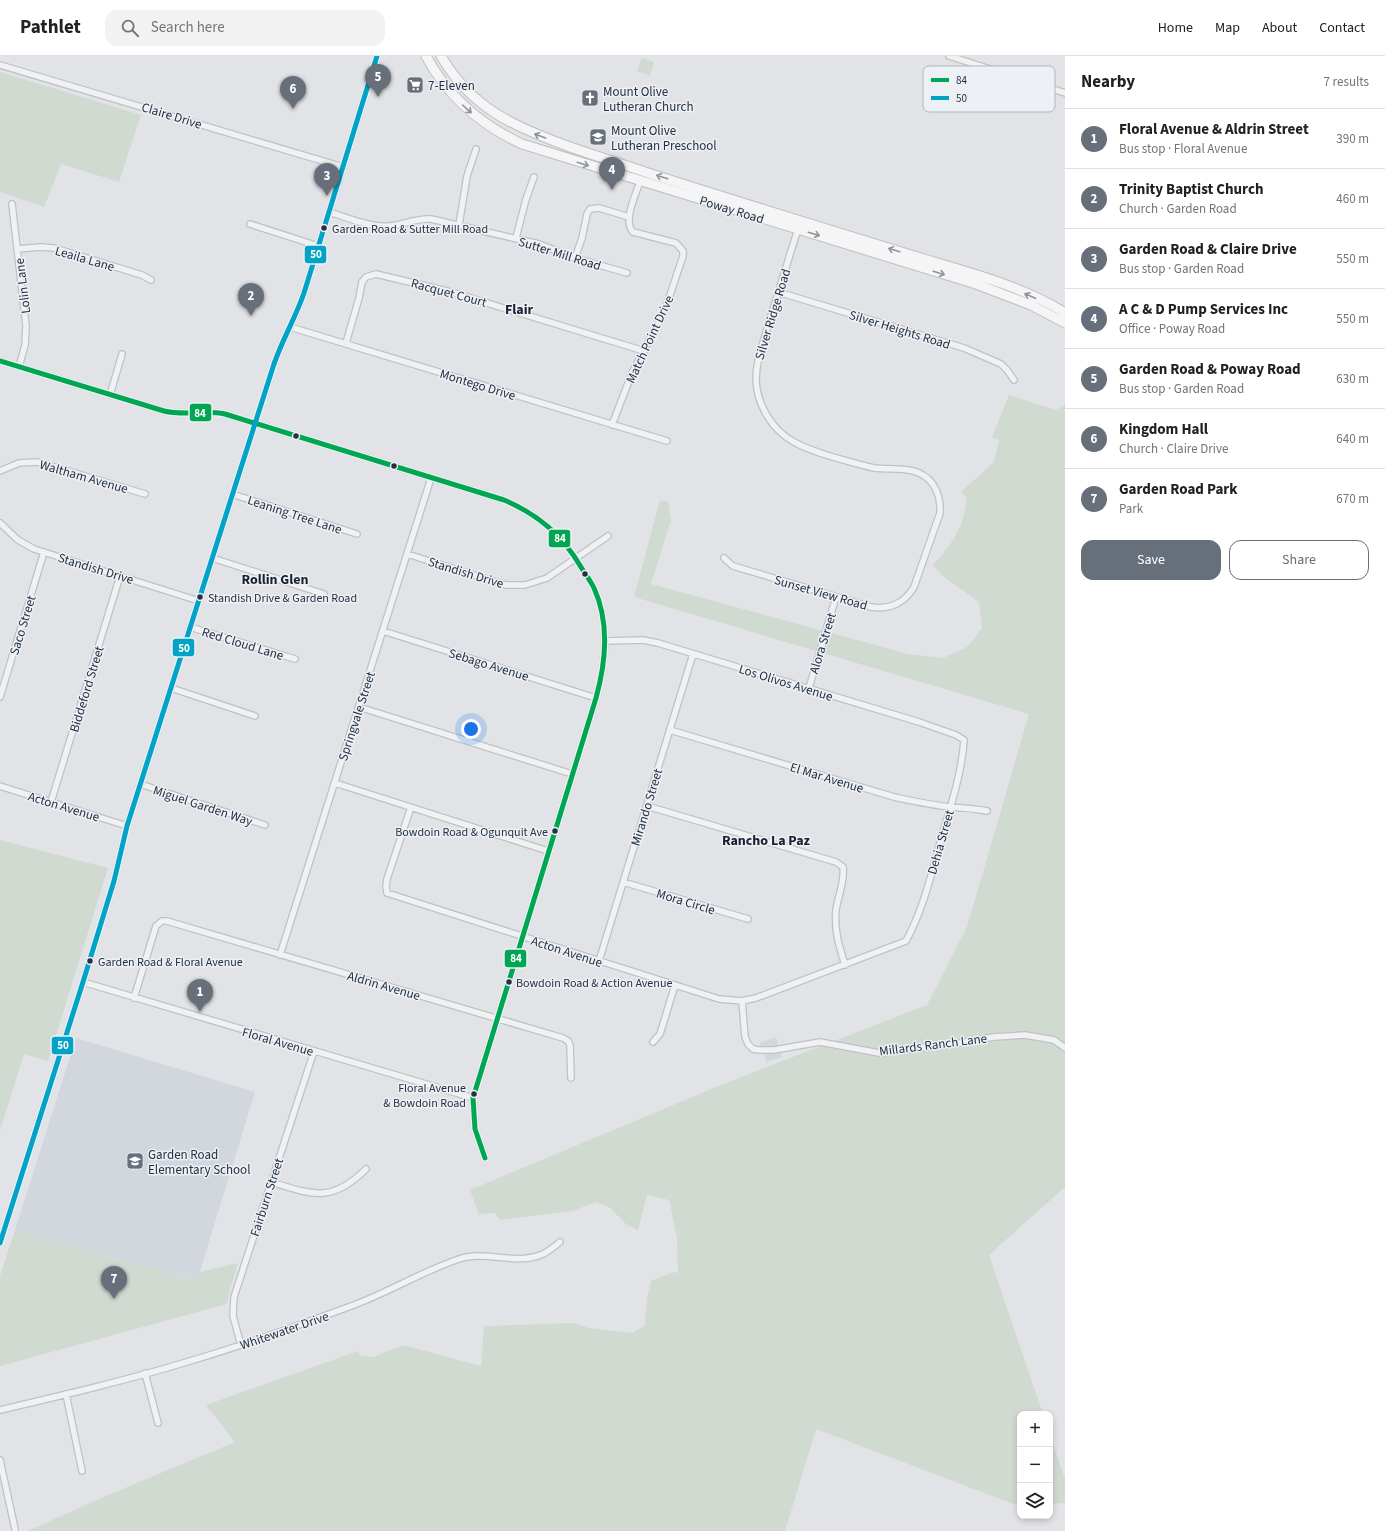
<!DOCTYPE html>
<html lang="en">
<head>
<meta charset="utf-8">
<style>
  :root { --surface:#fff; --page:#f2f2f2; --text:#202124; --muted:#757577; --line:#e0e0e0; --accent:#676f7a }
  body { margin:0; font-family:"Source Sans 3",sans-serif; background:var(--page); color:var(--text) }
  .controls { position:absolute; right:12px; bottom:12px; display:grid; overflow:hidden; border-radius:8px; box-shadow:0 2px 6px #0003 }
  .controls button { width:36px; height:36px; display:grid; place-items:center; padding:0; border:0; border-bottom:1px solid var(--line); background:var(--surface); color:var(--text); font:20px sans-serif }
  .you { position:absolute; left:471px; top:673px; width:14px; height:14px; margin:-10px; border:3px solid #fff; border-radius:50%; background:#1a73e8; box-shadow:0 0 0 6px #1a73e833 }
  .badge { display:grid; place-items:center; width:26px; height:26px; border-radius:50%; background:var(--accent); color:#fff; font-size:13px; font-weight:700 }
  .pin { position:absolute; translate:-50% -33px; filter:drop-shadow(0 1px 2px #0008) }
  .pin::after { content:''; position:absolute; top:21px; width:14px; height:12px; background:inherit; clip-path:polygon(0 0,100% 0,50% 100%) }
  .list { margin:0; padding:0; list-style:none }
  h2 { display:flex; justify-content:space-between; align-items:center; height:52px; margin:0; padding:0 16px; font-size:17px }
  h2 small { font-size:13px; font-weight:400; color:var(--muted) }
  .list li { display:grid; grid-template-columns:26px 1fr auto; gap:12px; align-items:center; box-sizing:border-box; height:60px; padding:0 16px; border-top:1px solid var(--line) }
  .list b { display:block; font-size:15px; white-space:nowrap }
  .list p { margin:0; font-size:13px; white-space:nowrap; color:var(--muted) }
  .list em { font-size:13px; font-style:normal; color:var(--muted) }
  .actions { display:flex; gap:8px; padding:12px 16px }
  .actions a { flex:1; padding:9px 0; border:1px solid var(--accent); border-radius:12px; text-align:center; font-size:14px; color:var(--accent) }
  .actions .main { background:var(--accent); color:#fff }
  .icon { flex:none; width:22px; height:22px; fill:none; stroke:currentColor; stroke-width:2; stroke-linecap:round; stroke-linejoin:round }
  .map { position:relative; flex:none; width:1065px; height:1475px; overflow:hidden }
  header { display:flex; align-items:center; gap:24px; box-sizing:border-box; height:56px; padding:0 20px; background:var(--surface); border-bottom:1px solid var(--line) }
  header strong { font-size:19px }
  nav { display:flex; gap:22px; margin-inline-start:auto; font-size:14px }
  .search { width:280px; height:36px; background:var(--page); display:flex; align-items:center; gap:10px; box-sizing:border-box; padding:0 14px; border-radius:12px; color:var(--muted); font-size:15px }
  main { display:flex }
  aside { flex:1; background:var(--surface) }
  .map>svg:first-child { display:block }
</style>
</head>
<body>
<header>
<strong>Pathlet</strong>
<div class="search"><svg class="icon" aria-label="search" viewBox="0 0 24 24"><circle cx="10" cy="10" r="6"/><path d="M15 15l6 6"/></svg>Search here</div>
<nav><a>Home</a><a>Map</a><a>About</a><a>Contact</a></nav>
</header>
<main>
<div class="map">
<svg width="1065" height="1475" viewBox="0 0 1065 1475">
  <rect width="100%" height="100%" fill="#e1e3e6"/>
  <path fill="#d2d6dd" d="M776,981L782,1001L767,1006L760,987Z
    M76,982L255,1036L197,1225L15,1174Z"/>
  <path fill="#d1dad0" d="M642,2L654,6L650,20L637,15Z
    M0,16L141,59L119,126L61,108L44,151L0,136Z
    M1009,339L1056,354L1065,348V1131L989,1199L1043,1358H1020V1449H1016L816,1373L785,1475H28L101,1442L235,1386L206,1349L358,1295L361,1300L373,1301L403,1289L481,1310L484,1270L575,1267L588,1272L632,1277L645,1269L647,1242L651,1225L673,1216L678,1217L677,1181L669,1144L647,1139L638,1174L627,1169L609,1151L595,1146L573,1155L500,1164L495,1157L479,1158L470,1134L721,1029L927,949L967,871L1029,658L634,541L660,444L668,446L671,464L651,528L908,598L943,602L967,591L982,572L979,546L944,521L933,509C948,492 962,476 965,452C967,445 968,440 961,436L994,406L999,384L992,381Z
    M0,784L108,812L48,1005L24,998L0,1075Z
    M15,1174L196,1225L199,1216L238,1207L229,1237L227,1248L0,1310V1220Z
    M1050,1379L1065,1423V1447L1050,1448Z"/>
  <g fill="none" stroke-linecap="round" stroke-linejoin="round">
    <g stroke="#bfc1c4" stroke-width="8">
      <path id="street" d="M949,0L1065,37
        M0,9L343,111
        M12,148L26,270L25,289L19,311
        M329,156C346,161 371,172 389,170C404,169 414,162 431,163L539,188L575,202L627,217
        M250,168L318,190
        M459,169L467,120L476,93
        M516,182L526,143L534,121
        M17,193L41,191L54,192L142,219L151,224
        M575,202L582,182L587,158L590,153L599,152L629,161
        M778,236L964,292L1001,308L1007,314L1014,324
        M290,271L667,385
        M346,287L359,242L362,226L366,221L376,218L451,236L644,295
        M0,305L164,355C184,360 205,354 225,358L504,444C539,459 562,479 581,511C585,518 590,524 594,532C610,567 606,606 596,642L473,1042L475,1073L485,1102
        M110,339L122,298
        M612,369L632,317L665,254L683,200V195L676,187L633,176C622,165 637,136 641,123
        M0,415L19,407L38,406L145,438
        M232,438L357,478
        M0,467L18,484L34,493L199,545
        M407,498L506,529H525L547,522L608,480
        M212,502L324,538
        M724,502L733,510L871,551C889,554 905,547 914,531L940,457C941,441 935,424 919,417C905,411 889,414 874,412C860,409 847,405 833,401C820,397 806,393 794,386C772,374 757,349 756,324C756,304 764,285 769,266C779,235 788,204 798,173
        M190,571L295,603
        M383,575L596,642
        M171,632L255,660
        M809,632L836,541
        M0,641L44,496
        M359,651L572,718
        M670,674L894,741C913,745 931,749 950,751C962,752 974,752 987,755
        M335,727L548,795
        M140,728L265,769
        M0,730L127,770
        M51,746L120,520
        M647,750L836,806L843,811C845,825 838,840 836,854C834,874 839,890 845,909
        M411,751L387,823L386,830L387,837L719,943L742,945L756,942L906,885C924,852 932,815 942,780C951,749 962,716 964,684L956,679L919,666L658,587L643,584L605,585
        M623,826L748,863
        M280,899L431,422
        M599,905L693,598
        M83,926L473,1042
        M134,942L156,870L162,865H167L563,982L568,985L570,989L571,1022
        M742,945L745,981L748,988L753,993L758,994H774L820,986L879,997L960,987L994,981L1025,979L1054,984L1065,992
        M653,986L660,978L675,929
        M271,1126C313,1139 332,1147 366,1113
        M241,1289L233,1260L234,1241L314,995
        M145,1317L158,1367
        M66,1338L82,1415
        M0,1354C64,1339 128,1324 190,1305C245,1289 300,1269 354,1249C389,1236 423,1215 459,1203C486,1194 516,1210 543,1198C549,1195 555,1190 560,1186
        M0,1404L15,1473"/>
    </g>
    <g stroke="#bcc0c4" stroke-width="11">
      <path id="primary" d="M426,0C448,41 481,69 522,88L976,228L1031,249L1065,267
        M441,0C472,53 515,71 570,91C596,100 622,108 648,117C735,145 823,172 911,199C962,215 1019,228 1065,257"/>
    </g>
    <use href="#street" stroke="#f0f1f3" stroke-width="5.5"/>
    <path stroke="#bfc1c6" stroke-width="8" d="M0,1187L83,926L114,825L127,770L273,311C281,286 295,263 304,237L377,0"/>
    <use href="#primary" stroke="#f5f5f6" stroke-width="9"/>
    <g stroke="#edf1f6" stroke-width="8">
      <path id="bus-1" d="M0,305L164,355C184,360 205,354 225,358L504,444C539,459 562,479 581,511C585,518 590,524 594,532C610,567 606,606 596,642L473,1042L475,1073L485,1102"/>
    </g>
    <g stroke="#edf1f6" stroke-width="8">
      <path id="bus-2" d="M0,1187L83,926L114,825L127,770L273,311C281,286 295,263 304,237L377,0"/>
    </g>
    <use href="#bus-1" stroke="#00a651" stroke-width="5"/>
    <use href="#bus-2" stroke="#02a3c7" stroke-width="5"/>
  </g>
  <defs><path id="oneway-shaft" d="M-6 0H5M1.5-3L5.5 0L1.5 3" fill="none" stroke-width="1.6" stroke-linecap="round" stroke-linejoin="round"/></defs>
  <g stroke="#8e929b">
    <use href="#oneway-shaft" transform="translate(467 53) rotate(42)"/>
    <use href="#oneway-shaft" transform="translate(540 80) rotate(-160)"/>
    <use href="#oneway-shaft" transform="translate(583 108) rotate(17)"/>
    <use href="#oneway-shaft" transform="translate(662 121) rotate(-162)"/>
    <use href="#oneway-shaft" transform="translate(814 178) rotate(17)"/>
    <use href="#oneway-shaft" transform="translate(894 194) rotate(-163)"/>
    <use href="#oneway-shaft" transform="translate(939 217) rotate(17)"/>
    <use href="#oneway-shaft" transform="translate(1030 240) rotate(-157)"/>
  </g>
  <defs>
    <g id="supermarket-square" transform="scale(0.9)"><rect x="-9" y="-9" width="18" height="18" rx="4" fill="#676f7a" stroke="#edf1f6"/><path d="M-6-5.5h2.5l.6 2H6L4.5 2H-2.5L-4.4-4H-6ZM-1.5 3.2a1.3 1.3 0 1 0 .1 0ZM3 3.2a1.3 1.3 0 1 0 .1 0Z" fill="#fff"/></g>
    <g id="church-square" transform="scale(0.9)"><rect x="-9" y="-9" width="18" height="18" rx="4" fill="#676f7a" stroke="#edf1f6"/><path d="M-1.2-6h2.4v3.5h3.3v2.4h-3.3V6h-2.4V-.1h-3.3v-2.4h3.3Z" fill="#fff"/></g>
    <g id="school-square" transform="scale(0.9)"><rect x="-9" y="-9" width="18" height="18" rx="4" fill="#676f7a" stroke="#edf1f6"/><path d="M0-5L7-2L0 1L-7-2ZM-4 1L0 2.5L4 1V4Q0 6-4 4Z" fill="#fff"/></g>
  </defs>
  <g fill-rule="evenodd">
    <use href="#supermarket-square" x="415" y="29"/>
    <use href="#church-square" x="590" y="42"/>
    <use href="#school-square" x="598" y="81"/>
    <use href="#school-square" x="135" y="1105"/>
  </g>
  <g fill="#263040" stroke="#edf1f6" stroke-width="1.5">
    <circle cx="324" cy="172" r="3.5"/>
    <circle cx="296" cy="380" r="3.5"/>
    <circle cx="394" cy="410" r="3.5"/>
    <circle cx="585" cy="518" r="3.5"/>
    <circle cx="200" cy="541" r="3.5"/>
    <circle cx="555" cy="775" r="3.5"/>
    <circle cx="90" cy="905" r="3.5"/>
    <circle cx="509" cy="926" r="3.5"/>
    <circle cx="474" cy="1038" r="3.5"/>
  </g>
  <g text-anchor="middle" stroke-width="3" stroke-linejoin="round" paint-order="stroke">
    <g font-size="12" fill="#263040" stroke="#edf1f6" text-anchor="start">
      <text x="332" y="177">Garden Road &amp; Sutter Mill Road</text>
      <text x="208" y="546">Standish Drive &amp; Garden Road</text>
      <text x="548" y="780" text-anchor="end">Bowdoin Road &amp; Ogunquit Ave</text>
      <text x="98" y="910">Garden Road &amp; Floral Avenue</text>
      <text x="516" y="931">Bowdoin Road &amp; Action Avenue</text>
      <text x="466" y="1036" text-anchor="end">Floral Avenue<tspan x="466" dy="15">&amp; Bowdoin Road</tspan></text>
    </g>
    <g font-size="13" fill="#263040" stroke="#edf1f6" text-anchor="start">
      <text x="428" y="34">7-Eleven</text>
      <text x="603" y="40">Mount Olive<tspan x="603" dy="15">Lutheran Church</tspan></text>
      <text x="611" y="79">Mount Olive<tspan x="611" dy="15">Lutheran Preschool</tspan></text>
      <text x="148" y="1103">Garden Road<tspan x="148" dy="15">Elementary School</tspan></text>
    </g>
    <g font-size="13" fill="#263040" stroke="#edf1f6">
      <text transform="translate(172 59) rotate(17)" y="5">Claire Drive</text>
      <text transform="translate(732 153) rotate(17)" y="5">Poway Road</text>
      <text transform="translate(560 197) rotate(17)" y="5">Sutter Mill Road</text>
      <text transform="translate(85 202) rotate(16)" y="5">Leaila Lane</text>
      <text transform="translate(22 230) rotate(-97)" y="5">Lolin Lane</text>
      <text transform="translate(449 236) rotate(15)" y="5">Racquet Court</text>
      <text transform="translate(772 258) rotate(-73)" y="5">Silver Ridge Road</text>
      <text transform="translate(900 273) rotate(17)" y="5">Silver Heights Road</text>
      <text transform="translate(649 283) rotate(-65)" y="5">Match Point Drive</text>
      <text transform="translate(478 328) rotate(17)" y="5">Montego Drive</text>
      <text transform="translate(84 420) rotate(16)" y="5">Waltham Avenue</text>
      <text transform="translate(295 458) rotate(18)" y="5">Leaning Tree Lane</text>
      <text transform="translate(96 512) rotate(17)" y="5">Standish Drive</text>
      <text transform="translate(466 516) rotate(17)" y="5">Standish Drive</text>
      <text transform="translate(821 536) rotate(16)" y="5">Sunset View Road</text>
      <text transform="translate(22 569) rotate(-73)" y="5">Saco Street</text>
      <text transform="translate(243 587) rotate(17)" y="5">Red Cloud Lane</text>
      <text transform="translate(822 587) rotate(-73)" y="5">Alora Street</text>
      <text transform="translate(489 608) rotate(17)" y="5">Sebago Avenue</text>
      <text transform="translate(786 626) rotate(17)" y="5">Los Olivos Avenue</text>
      <text transform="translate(86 633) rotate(-73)" y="5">Biddeford Street</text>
      <text transform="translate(356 660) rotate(-72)" y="5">Springvale Street</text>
      <text transform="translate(827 721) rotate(17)" y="5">El Mar Avenue</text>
      <text transform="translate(203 749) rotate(18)" y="5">Miguel Garden Way</text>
      <text transform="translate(64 750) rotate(17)" y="5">Acton Avenue</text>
      <text transform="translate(646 751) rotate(-73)" y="5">Mirando Street</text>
      <text transform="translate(940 786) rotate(-74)" y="5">Dehia Street</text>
      <text transform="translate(686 845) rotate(17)" y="5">Mora Circle</text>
      <text transform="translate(567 895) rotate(18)" y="5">Acton Avenue</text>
      <text transform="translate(384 929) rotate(16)" y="5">Aldrin Avenue</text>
      <text transform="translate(278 985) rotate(16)" y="5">Floral Avenue</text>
      <text transform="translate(933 988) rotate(-7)" y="5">Millards Ranch Lane</text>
      <text transform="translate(266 1141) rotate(-72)" y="5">Fairburn Street</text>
      <text transform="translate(284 1274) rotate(-19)" y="5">Whitewater Drive</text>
    </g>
    <g font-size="14" font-weight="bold" fill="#182131" stroke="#edf1f6">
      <text x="519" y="258">Flair</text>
      <text x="275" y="528">Rollin Glen</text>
      <text x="766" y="789">Rancho La Paz</text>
    </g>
  </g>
  <rect x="923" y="10" width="132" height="46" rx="6" fill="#edf1f6" stroke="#b1b7bf" stroke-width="1"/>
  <rect x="931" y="22" width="18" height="4" fill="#00a651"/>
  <rect x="931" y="40" width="18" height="4" fill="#02a3c7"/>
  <g font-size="11" fill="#263040">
    <text x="956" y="28">84</text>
    <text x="956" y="46">50</text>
  </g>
  <g stroke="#edf1f6" stroke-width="1.5">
    <rect x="304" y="189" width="23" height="19" rx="4" fill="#02a3c7"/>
    <rect x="189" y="347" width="23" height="19" rx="4" fill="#00a651"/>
    <rect x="548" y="473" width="23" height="19" rx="4" fill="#00a651"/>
    <rect x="172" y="582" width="23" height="19" rx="4" fill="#02a3c7"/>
    <rect x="504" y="893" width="23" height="19" rx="4" fill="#00a651"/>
    <rect x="51" y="980" width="23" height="19" rx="4" fill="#02a3c7"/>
  </g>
  <g font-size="11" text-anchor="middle" font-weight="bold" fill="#fff">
    <text x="316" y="202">50</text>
    <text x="200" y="361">84</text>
    <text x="560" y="486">84</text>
    <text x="184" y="596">50</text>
    <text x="516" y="906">84</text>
    <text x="63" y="993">50</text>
  </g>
</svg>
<div class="controls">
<button>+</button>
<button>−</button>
<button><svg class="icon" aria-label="layers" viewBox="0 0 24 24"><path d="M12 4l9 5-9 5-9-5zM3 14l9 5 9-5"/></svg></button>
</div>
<div class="you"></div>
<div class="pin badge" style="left:200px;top:956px">1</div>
<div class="pin badge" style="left:251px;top:260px">2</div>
<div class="pin badge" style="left:327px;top:140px">3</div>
<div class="pin badge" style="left:612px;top:134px">4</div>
<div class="pin badge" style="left:378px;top:41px">5</div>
<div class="pin badge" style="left:293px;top:53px">6</div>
<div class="pin badge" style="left:114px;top:1243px">7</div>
</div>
<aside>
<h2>Nearby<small>7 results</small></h2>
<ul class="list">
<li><span class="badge">1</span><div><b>Floral Avenue &amp; Aldrin Street</b><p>Bus stop · Floral Avenue</p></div><em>390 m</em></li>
<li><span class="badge">2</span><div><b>Trinity Baptist Church</b><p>Church · Garden Road</p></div><em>460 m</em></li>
<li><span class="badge">3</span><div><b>Garden Road &amp; Claire Drive</b><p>Bus stop · Garden Road</p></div><em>550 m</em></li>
<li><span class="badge">4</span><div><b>A C &amp; D Pump Services Inc</b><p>Office · Poway Road</p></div><em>550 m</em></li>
<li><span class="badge">5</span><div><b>Garden Road &amp; Poway Road</b><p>Bus stop · Garden Road</p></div><em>630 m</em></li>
<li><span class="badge">6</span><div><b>Kingdom Hall</b><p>Church · Claire Drive</p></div><em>640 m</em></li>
<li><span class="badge">7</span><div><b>Garden Road Park</b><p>Park</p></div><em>670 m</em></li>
</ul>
<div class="actions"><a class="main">Save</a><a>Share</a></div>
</aside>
</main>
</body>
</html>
